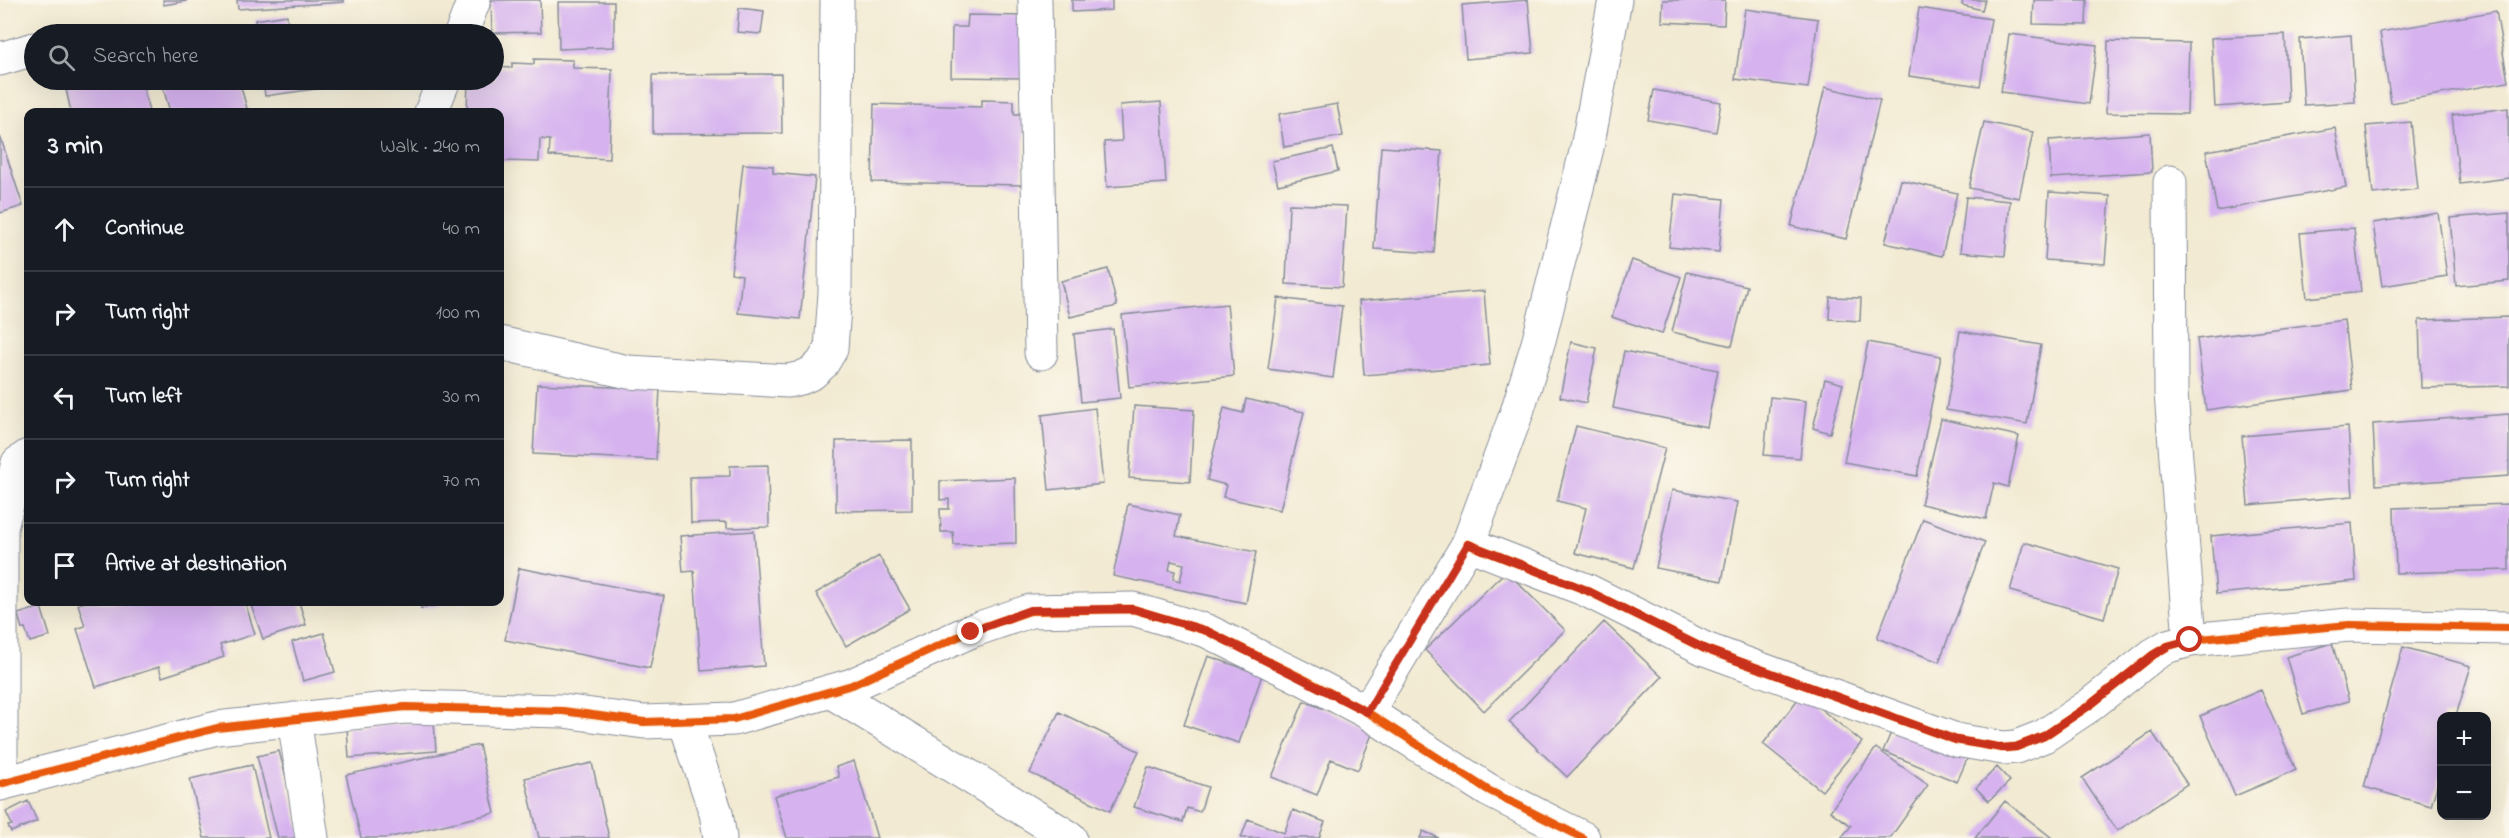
<!DOCTYPE html>
<html lang="en">
<head>
<meta charset="utf-8">
<style>
  :root { --surface:#171b24; --page:#20242c; --text:#f1f3f6; --muted:#9ea1a6; --line:#363941 }
  body { margin:0; font-family:"Indie Flower",sans-serif; background:var(--page); color:var(--text) }
  .controls { position:absolute; right:18px; bottom:18px; display:grid; overflow:hidden; border-radius:12px; box-shadow:0 6px 24px #0002 }
  .controls button { width:54px; height:54px; display:grid; place-items:center; padding:0; border:0; border-bottom:2px solid var(--line); background:var(--surface); color:var(--text); font:30px sans-serif }
  .stop { position:absolute; width:18px; height:18px; margin:-14px; border:4px solid #c8321e; border-radius:50%; background:#fff }
  .stop.end { background:#c8321e; border-color:#fff; box-shadow:0 2px 6px #0008 }
  .list { margin:0; padding:0; list-style:none }
  h2 { display:flex; justify-content:space-between; align-items:center; height:78px; margin:0; padding:0 24px; font-size:26px }
  h2 small { font-size:20px; font-weight:400; color:var(--muted) }
  .list li { display:grid; grid-template-columns:39px 1fr auto; gap:18px; align-items:center; box-sizing:border-box; height:84px; padding:0 24px; border-top:2px solid var(--line) }
  .list b { display:block; font-size:22px; white-space:nowrap }
  .list em { font-size:20px; font-style:normal; color:var(--muted) }
  .icon { flex:none; width:33px; height:33px; fill:none; stroke:currentColor; stroke-width:2; stroke-linecap:round; stroke-linejoin:round }
  .map { position:relative; flex:none; width:2509px; height:838px; overflow:hidden }
  .search { position:absolute; background:var(--surface); box-shadow:0 6px 24px #0002; left:24px; top:24px; width:480px; height:66px; display:flex; align-items:center; gap:15px; box-sizing:border-box; padding:0 21px; border-radius:33px; color:var(--muted); font-size:22px }
  .panel { position:absolute; background:var(--surface); box-shadow:0 6px 24px #0002; left:24px; top:108px; width:480px; height:498px; border-radius:12px }
  .map>svg:first-child { display:block }
</style>
</head>
<body>
<div class="map">
<svg width="2509" height="838" viewBox="0 0 2509 838">
  <rect width="100%" height="100%" fill="#fbf7ec"/>
  <filter id="ink" filterUnits="userSpaceOnUse"><feTurbulence type="fractalNoise" baseFrequency=".0167" numOctaves="2"/><feDisplacementMap in="SourceGraphic" scale="12" xChannelSelector="R" yChannelSelector="G"/><feConvolveMatrix kernelMatrix="1 2 1 2 8 2 1 2 1" color-interpolation-filters="sRGB"/></filter>
  <filter id="wash" filterUnits="userSpaceOnUse"><feTurbulence type="fractalNoise" baseFrequency=".008" numOctaves="4" result="noise"/><feDisplacementMap in="SourceGraphic" scale="24" xChannelSelector="R" yChannelSelector="G"/><feGaussianBlur stdDeviation="1.35" result="paint"/><feColorMatrix in="noise" values="0 0 0 0 0 0 0 0 0 0 0 0 0 0 0 0 0 1.4 0 .05"/><feComposite in="paint" operator="in"/></filter>
  <g filter="url(#wash)">
    <rect width="100%" height="100%" fill="#f2ead2"/>
    <g id="blocks">
      <path fill="#d6b2ef" fill-rule="evenodd" d="M163,0H186V1L164,5Z
        M237,0H344V2L238,9Z
        M491,0H540L541,32L492,33Z
        M1072,0H1112V10L1072,12Z
        M1528,0L1533,53L1466,59L1462,5Z
        M1663,0H1725L1724,25L1662,22Z
        M1963,0H1985L1982,10L1962,5Z
        M2034,0H2087L2086,25L2033,24Z
        M558,2H614V47L559,49Z
        M739,8L764,11L761,34L737,32Z
        M1919,8L1991,19L1980,86L1909,76Z
        M1745,9L1818,19L1808,88L1735,79Z
        M2496,11L2508,82L2391,103L2380,32Z
        M287,15L289,34H257L255,20Z
        M968,15L1030,16L1028,78L951,77L952,27H967Z
        M2009,34L2097,45L2089,104L2001,92Z
        M2285,34L2288,102L2215,107L2211,38Z
        M2351,35L2355,102L2304,105L2300,39Z
        M2108,41L2189,43L2187,114L2106,113Z
        M534,59L573,60V68L612,69L609,159L549,156L550,140L540,139L539,162L500,161V112H467L468,80H494V67L512,68V63L534,64Z
        M781,74L782,133L653,134V75Z
        M64,80H142L149,112H71Z
        M161,80H239L248,112H170Z
        M263,80H344V85L265,96Z
        M1825,87L1880,100L1846,239L1791,226Z
        M1654,90L1721,102L1716,132L1648,120Z
        M982,100L1014,101V114H1025L1022,185L872,182L874,104L982,107Z
        M1161,102L1166,183L1107,187L1104,142L1122,141L1120,105Z
        M1337,104L1343,136L1284,147L1279,114Z
        M2508,108L2509,178L2460,184L2452,115Z
        M1984,122L2033,132L2019,198L1969,188Z
        M2411,122L2418,189L2373,194L2366,126Z
        M2335,128L2346,187L2217,211L2206,151Z
        M2150,133L2152,172L2051,178L2049,140Z
        M0,136L23,206L0,213Z
        M1381,147L1442,151L1434,253L1374,249Z
        M1333,148L1338,171L1278,185L1272,161Z
        M743,164L773,166V173L815,177L800,319L738,313L742,275L731,273Z
        M1901,180L1957,193L1942,256L1885,243Z
        M2049,192L2110,196L2105,264L2045,260Z
        M1675,194L1724,199L1719,252L1669,247Z
        M1966,197L2010,201L2005,256L1960,252Z
        M1289,204L1347,206L1342,287L1286,284Z
        M2438,213L2447,276L2382,286L2373,223Z
        M2509,213V281L2456,286L2450,218Z
        M2354,228L2361,292L2307,298L2300,233Z
        M1632,260L1681,277L1662,334L1612,317Z
        M1108,269L1117,306L1070,317L1061,281Z
        M1687,272L1747,286L1732,346L1672,332Z
        M1484,291L1490,365L1364,375L1359,301Z
        M1830,297L1861,298L1860,321L1829,319Z
        M1278,298L1342,306L1333,378L1268,369Z
        M1227,304L1234,376L1129,387L1122,315Z
        M2509,317V386L2421,388L2419,320Z
        M2344,320L2352,390L2206,410L2197,339Z
        M1113,329L1120,398L1081,402L1074,334Z
        M1960,331L2041,345L2027,424L1946,410Z
        M1571,342L1597,348L1586,403L1560,397Z
        M1868,342L1941,356L1917,476L1844,462Z
        M1624,351L1718,370L1707,427L1613,408Z
        M1825,379L1843,384L1830,433L1813,428Z
        M537,384L660,389L656,460L533,454Z
        M1770,397L1806,401L1800,458L1764,455Z
        M1246,399L1304,412L1280,510L1223,497L1226,485L1207,480L1224,408L1243,413Z
        M1134,406L1194,410L1190,482L1129,478Z
        M1095,408L1103,484L1049,490L1042,415Z
        M2509,414V476L2376,485L2373,424Z
        M1941,419L2019,436L2008,487L1994,483L1986,519L1921,504Z
        M1576,426L1665,448L1634,568L1575,553L1586,508L1557,501Z
        M2348,427L2353,496L2248,505L2242,436Z
        M912,440V510L836,511V441Z
        M768,465L769,527L727,528V522L691,523L690,477L730,476V466Z
        M1015,478L1016,543L954,545L953,532H941L940,509H949V499L940,500V481Z
        M1672,490L1737,502L1722,581L1656,568Z
        M1128,504L1180,515L1176,536L1256,552L1246,603L1113,576ZM1171,561L1184,564L1180,581L1173,579L1175,571L1169,570Z
        M2509,504V570L2396,573L2394,508Z
        M1923,519L1985,542L1939,662L1877,638Z
        M2352,523L2356,581L2216,594L2211,536Z
        M754,531L764,666L701,671L694,571L683,572L680,536Z
        M2024,542L2118,569L2104,618L2010,591Z
        M879,556L910,609L846,646L816,593Z
        M519,568L664,596L650,668L505,640Z
        M1506,571L1565,630L1484,711L1425,650Z
        M86,602H245L255,634L220,645L224,657L162,677L159,667L96,687L77,629L85,626L78,604Z
        M250,602H299L306,625L263,639Z
        M420,602H448L421,609Z
        M41,607L50,636L30,642L25,628L22,629L18,614Z
        M1604,622L1662,677L1567,777L1509,722Z
        M324,633L335,672L303,681L292,642Z
        M2332,643L2349,701L2303,714L2286,657Z
        M2403,647L2471,666L2456,716H2442V769L2431,806L2364,787Z
        M1208,656L1262,675L1239,743L1184,725Z
        M2261,690L2296,770L2235,796L2200,716Z
        M1802,694L1862,742L1822,791L1763,744Z
        M1304,701L1374,729L1358,770L1331,759L1317,795L1272,777Z
        M1059,712L1139,751L1110,811L1030,773Z
        M434,721L436,751L349,758L347,728Z
        M1894,726L1968,757L1957,782L1883,751Z
        M2152,732L2187,784L2117,831L2082,778Z
        M479,745L495,813L387,838H361L346,775Z
        M1876,748L1928,785L1890,838H1841L1851,826L1830,811Z
        M279,751L302,838H278L257,756Z
        M854,761L877,838H787L774,796L839,777L836,767Z
        M592,763L609,838H539L525,778Z
        M252,765L269,838H204L190,779Z
        M1148,767L1208,787L1200,812L1187,808L1183,822L1134,807Z
        M1997,767L2010,781L1989,801L1976,788Z
        M28,801L37,821L11,832L8,826L12,825L6,812Z
        M2005,801L2052,838H1975Z
        M1293,810L1325,822L1319,838H1241L1248,819L1284,833Z
        M1423,831L1439,838H1420Z"/>
    </g>
  </g>
  <g filter="url(#ink)">
    <use href="#blocks" fill-opacity="0" stroke="#868c98" stroke-width="1.5"/>
    <g fill="none" stroke-linecap="round" stroke-linejoin="round">
      <g stroke="#868c98" stroke-width="35">
        <path id="minor" d="M1035,0L1041,353
          M461,34L474,0
          M0,59L34,49
          M431,112L444,80
          M2170,182L2171,393L2190,640
          M500,343L628,372L788,381L801,378L812,373L822,364L831,349L835,293L837,0
          M1468,544L1586,590L1705,649L1956,740L2003,748L2016,747L2044,736L2090,705L2153,655L2168,646L2190,640L2349,625L2509,628
          M830,691L1070,838
          M1367,712L1468,544L1517,412L1539,340L1587,148L1615,0
          M294,719L312,838
          M685,722L716,813L720,838
          M1,783V528L18,463L28,456
          M0,784L217,728L405,707L563,711L644,722L734,719L852,685L971,631L1030,611L1133,609L1207,631L1302,678L1367,712L1488,790L1583,838"/>
      </g>
      <use href="#minor" stroke="#fff" stroke-width="33"/>
      <g stroke="#fbf7ec" stroke-width="11">
        <path id="cycleway" d="M1468,544L1586,590L1705,649L1956,740L2003,748L2016,747L2044,736L2090,705L2153,655L2168,646L2190,640L2349,625L2509,628
          M0,784L217,728L405,707L563,711L644,722L734,719L852,685L971,631L1030,611L1133,609L1207,631L1302,678L1367,712L1488,790L1583,838"/>
      </g>
      <use href="#cycleway" stroke="#e8590c" stroke-width="8"/>
    </g>
  </g>
  <g fill="none" stroke-linecap="round" stroke-linejoin="round" filter="url(#ink)">
    <path stroke="#c8321e" stroke-width="8" d="M971,632L1030,610L1133,609L1207,631L1367,712L1468,544L1586,590L1705,649L1956,740L2003,748L2016,747L2044,736L2090,705L2153,655L2168,646L2190,640"/>
  </g>
</svg>
<div class="controls">
<button>+</button>
<button>−</button>
</div>
<div class="stop" style="left:2190px;top:640px"></div>
<div class="stop end" style="left:971px;top:632px"></div>
<div class="search"><svg class="icon" aria-label="search" viewBox="0 0 24 24"><circle cx="10" cy="10" r="6"/><path d="M15 15l6 6"/></svg>Search here</div>
<section class="panel">
<h2>3 min<small>Walk · 240 m</small></h2>
<ul class="list">
<li><svg class="icon" aria-label="ahead" viewBox="0 0 24 24"><path d="M12 20V5M6 11l6-6 6 6"/></svg><div><b>Continue</b></div><em>40 m</em></li>
<li><svg class="icon" aria-label="right" viewBox="0 0 24 24"><path d="M7 20v-9h11M14 6l5 5-5 5"/></svg><div><b>Turn right</b></div><em>100 m</em></li>
<li><svg class="icon" aria-label="left" viewBox="0 0 24 24"><path d="M17 20v-9H6M10 6l-5 5 5 5"/></svg><div><b>Turn left</b></div><em>30 m</em></li>
<li><svg class="icon" aria-label="right" viewBox="0 0 24 24"><path d="M7 20v-9h11M14 6l5 5-5 5"/></svg><div><b>Turn right</b></div><em>70 m</em></li>
<li><svg class="icon" aria-label="arrive" viewBox="0 0 24 24"><path d="M6 21V4h12l-3 4 3 4H6"/></svg><div><b>Arrive at destination</b></div></li>
</ul>
</section>
</div>
</body>
</html>
